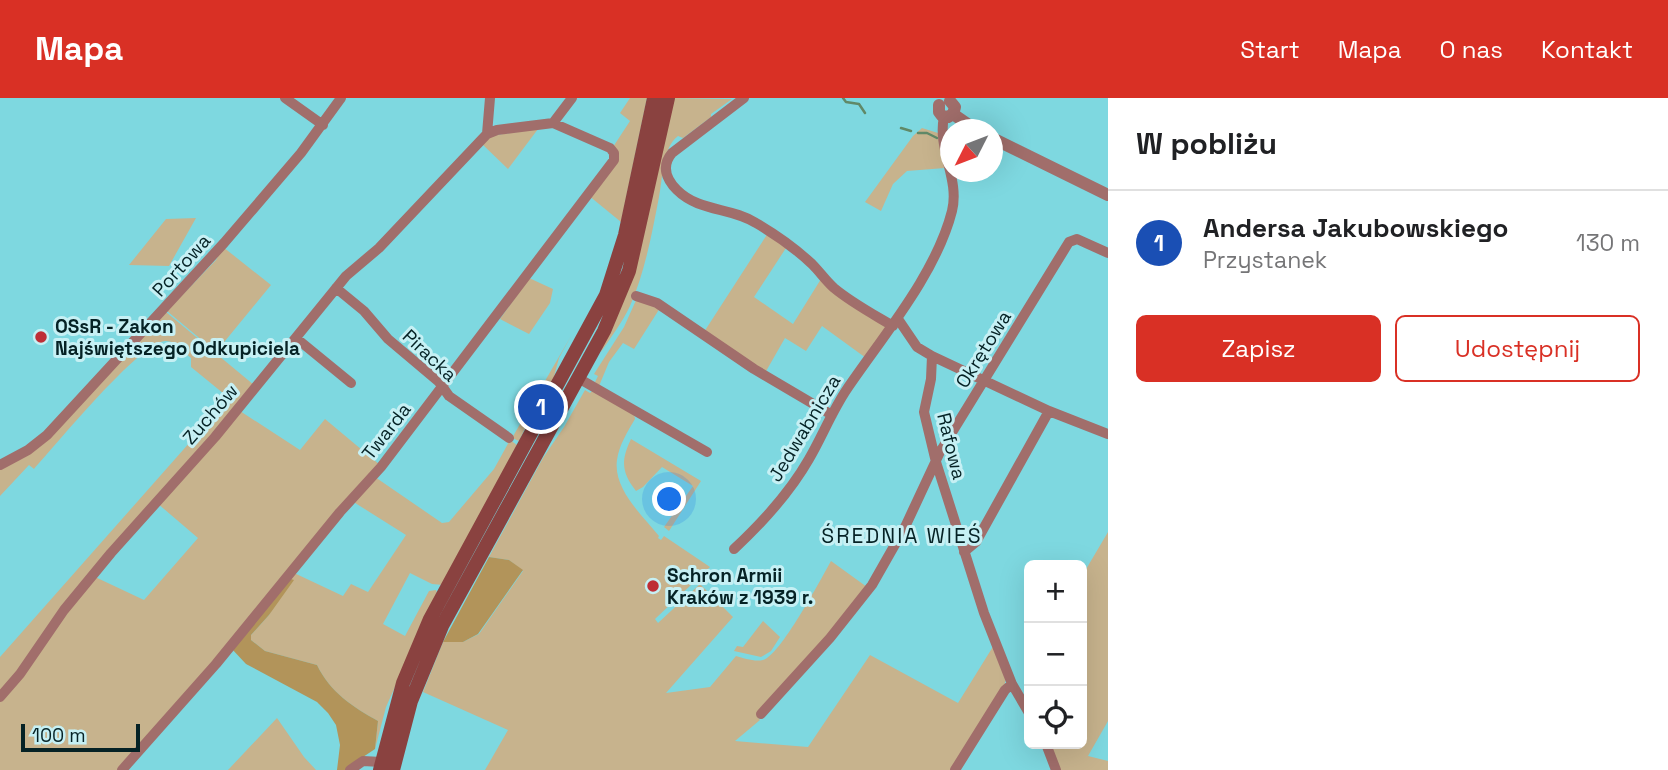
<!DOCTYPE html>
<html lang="pl">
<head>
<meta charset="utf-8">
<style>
  :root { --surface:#fff; --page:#f2f2f2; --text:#202124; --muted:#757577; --line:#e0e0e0; --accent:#d93025 }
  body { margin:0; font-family:"Space Grotesk",sans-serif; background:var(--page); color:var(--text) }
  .controls { position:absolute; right:21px; bottom:21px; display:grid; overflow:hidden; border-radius:10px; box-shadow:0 7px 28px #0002 }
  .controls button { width:63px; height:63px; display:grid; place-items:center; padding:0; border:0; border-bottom:2px solid var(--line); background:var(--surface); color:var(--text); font:35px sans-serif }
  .compass { position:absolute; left:940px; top:21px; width:63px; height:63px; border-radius:50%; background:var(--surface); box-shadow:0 7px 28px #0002; rotate:228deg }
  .scale { position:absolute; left:21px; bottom:18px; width:119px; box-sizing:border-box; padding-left:7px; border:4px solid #052225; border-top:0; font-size:19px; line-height:24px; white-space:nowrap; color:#052225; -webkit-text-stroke:5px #c6f0f4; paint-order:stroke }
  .you { position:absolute; left:670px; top:402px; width:24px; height:24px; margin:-18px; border:5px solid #fff; border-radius:50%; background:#1a73e8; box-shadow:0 0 0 10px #1a73e833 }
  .badge { display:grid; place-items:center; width:46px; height:46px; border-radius:50%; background:var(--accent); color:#fff; font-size:23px; font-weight:700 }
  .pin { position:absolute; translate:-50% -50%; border:4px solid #fff; box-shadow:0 2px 7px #0006 }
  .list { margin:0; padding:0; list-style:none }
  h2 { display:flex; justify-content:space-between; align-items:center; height:91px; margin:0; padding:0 28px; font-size:30px }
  h2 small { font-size:23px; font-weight:400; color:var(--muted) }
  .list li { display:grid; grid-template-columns:46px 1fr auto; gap:21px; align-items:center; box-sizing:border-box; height:105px; padding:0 28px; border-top:2px solid var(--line) }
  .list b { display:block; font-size:26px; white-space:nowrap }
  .list p { margin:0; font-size:23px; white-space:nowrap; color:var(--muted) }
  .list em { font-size:23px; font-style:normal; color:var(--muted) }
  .actions { display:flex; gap:14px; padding:21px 28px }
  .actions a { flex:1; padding:16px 0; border:2px solid var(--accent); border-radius:10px; text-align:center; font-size:24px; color:var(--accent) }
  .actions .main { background:var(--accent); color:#fff }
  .icon { flex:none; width:38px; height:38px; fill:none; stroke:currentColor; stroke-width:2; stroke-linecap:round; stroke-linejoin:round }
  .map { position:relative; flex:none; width:1108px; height:672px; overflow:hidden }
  header { display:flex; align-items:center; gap:42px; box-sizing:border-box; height:98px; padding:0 35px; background:var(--accent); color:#fff }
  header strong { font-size:33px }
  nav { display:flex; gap:38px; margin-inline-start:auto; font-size:24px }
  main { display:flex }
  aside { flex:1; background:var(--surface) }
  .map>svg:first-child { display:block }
</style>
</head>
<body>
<header>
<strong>Mapa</strong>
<nav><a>Start</a><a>Mapa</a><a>O nas</a><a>Kontakt</a></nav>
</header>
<main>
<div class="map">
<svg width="1108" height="672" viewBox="0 0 1108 672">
  <rect width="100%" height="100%" fill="#7ed8e0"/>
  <path fill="#c7b38d" d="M630,0H647L621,124L588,97L616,64L613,49L630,23L620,15Z
    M672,0L732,1L711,16V19L683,40L678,38C662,50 663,80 659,99C652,135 645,174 630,208C622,225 611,239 601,254Z
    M922,30L938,35L945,70L907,73L893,86L881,113L865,104L913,38Z
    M538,31L508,71L481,45L489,38Z
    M196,120L169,168L129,167L166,121Z
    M768,135L786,150L754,199L793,226L821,181L885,228L886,232L866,260L822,228L806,253L785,240L765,275L704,234Z
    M223,149L271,187L216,254L167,213L216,162Z
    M529,180L553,191L550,205L529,236L500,221Z
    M637,200L660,210L634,251L623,245L609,264L599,288L595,284L598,278L594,276L624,229Z
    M166,214L254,287L0,595V559L229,300L191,269V260C184,254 175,242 165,243C140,244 55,348 34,371L29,367L0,398V370L28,355Z
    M571,238L559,260L553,282L533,313L519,343L512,340Z
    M585,292L590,295L593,292L634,316L635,321C628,333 619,347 617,362C613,391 642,417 659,438L658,440L661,442L664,438L710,469L655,521L658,525L700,486L733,519L666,595L710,589L736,558C744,560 754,564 763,562C780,558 821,481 831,463L867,489L854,508L757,618L760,622L735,643L808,649L870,557L958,605L994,547L1006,580L1004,589L952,672H485L508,632L423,594L443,544H463L479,536L523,473L509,462L489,459L543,360L564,329Z
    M240,313L300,352L325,321L380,367L120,672H0V602L93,478L144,502L198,440L157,405Z
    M631,341L701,383L669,433L664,429L693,388L662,369L643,389L636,393C621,374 621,362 631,341Z
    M510,342L517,347L443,487L432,486L410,475L383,526L405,538L429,493L436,492L437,495L386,609L375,651L378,623C353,609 330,594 317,567L265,553L251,542V537L269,517L292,474L343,498L351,486L368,494L406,437L352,403L375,379L442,425L449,424L494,371Z
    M1108,434V623L1088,658L1108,663V672H1058L1048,646H1082V478Z
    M763,523L780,539L771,553L761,559L734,553L737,548L743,549Z
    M277,620L304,659L316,672H228Z"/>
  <path fill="#b2945a" d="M489,459L509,462L523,472L478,536L463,544H443Z
    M288,480L294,482L269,517L251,537V542L265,553L317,567C330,594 353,609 378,623L375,651L348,669V672H337L340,647L336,627L328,615L317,604L246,566L231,550Z"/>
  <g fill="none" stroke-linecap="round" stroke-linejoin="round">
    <path stroke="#608968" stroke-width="2.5" d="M843,0L846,4L859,6L865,15
      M901,30L911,33
      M918,35H927L937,40"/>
    <path stroke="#a16e6b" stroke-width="10" d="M285,0L323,27
      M744,0L672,55C661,68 666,81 677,92C699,114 731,109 756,125C775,136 796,151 812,166C820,174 826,183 834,190C852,205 873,216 893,228
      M487,36L490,0
      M336,190L364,213L388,241L439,284L449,298L509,340
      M636,198L657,205L754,271L832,317
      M898,221L917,249L932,258L931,281L924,314L936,364L984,515L1012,586L1029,615
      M296,240L351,285
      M932,258L1049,313L1108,336
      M578,280L707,354
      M0,367L28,352L47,337L224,145L301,55L341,0
      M734,451C763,424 789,396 809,361C822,339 832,313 847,291C883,238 936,176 952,113C960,81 937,51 944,19
      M964,454L976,444L1049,313
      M0,599L20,576L64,512L111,455L215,339L346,178L379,150L487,36L497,32L553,25L572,0
      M761,616L830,540L872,487L905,429L940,354L1069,144L1077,141L1108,155
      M1046,646L1056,672
      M122,672L216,566L340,414L381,369L614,62V55L610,50L553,25
      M350,672L363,663L381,664
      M955,672L1005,592L1012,586"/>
    <path stroke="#a16e6b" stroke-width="12" d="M950,3L955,9L953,16
      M939,7V14L942,18L948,19L953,16
      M953,16L976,32
      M992,40L1108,97"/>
    <path stroke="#8a4240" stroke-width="14" d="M380,672L403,585L430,521L606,197L625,137L654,0
      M393,672L411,603L442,528L604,233L629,173L668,0"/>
  </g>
  <g fill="#be2e36" stroke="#c6f0f4" stroke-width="2.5">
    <circle cx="41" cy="239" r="7"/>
    <circle cx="653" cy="488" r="7"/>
  </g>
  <g text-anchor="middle" stroke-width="6" stroke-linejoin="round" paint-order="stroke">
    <g font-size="19" fill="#052225" stroke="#c6f0f4">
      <text transform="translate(181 167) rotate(-48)" y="7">Portowa</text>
      <text transform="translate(983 251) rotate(-58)" y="7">Okrętowa</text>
      <text transform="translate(430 257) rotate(43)" y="7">Piracka</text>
      <text transform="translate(210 316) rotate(-49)" y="7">Zuchów</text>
      <text transform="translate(804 330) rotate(-59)" y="7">Jedwabnicza</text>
      <text transform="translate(386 333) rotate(-52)" y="7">Twarda</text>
      <text transform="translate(952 348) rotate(76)" y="7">Rafowa</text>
    </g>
    <g font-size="19" font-weight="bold" fill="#052225" stroke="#c6f0f4" text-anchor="start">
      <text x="55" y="235">OSsR - Zakon<tspan x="55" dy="22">Najświętszego Odkupiciela</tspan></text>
      <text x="667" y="484">Schron Armii<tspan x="667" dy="22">Kraków z 1939 r.</tspan></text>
    </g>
    <g font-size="21" letter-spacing="2" fill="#052225" stroke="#c6f0f4">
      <text x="902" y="445">ŚREDNIA WIEŚ</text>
    </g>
  </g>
</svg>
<div class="controls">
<button>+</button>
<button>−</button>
<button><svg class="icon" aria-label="locate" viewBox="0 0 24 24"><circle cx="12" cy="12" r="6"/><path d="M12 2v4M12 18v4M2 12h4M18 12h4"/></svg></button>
</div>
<svg class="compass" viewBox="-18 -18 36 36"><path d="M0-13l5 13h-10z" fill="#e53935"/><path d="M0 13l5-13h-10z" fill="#757577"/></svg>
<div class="scale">100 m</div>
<div class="you"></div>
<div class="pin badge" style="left:541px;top:309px;background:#1a4fb4">1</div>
</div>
<aside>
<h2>W pobliżu<small></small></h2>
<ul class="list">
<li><span class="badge" style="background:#1a4fb4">1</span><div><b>Andersa Jakubowskiego</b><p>Przystanek</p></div><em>130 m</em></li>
</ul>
<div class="actions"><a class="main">Zapisz</a><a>Udostępnij</a></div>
</aside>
</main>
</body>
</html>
